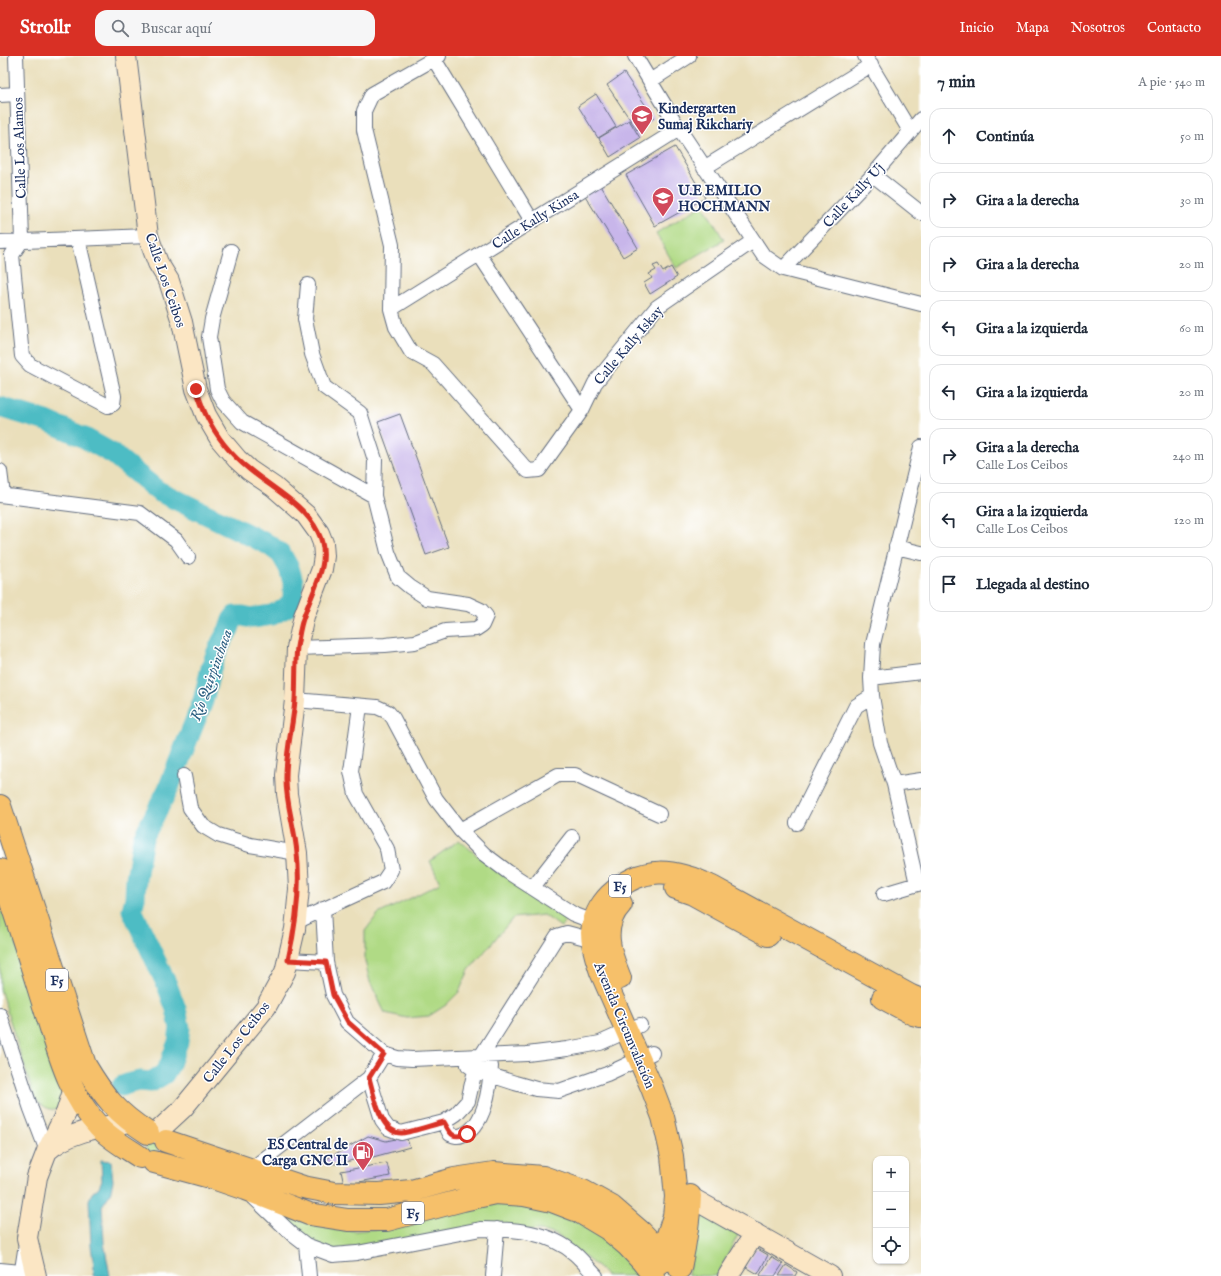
<!DOCTYPE html>
<html lang="es">
<head>
<meta charset="utf-8">
<style>
  :root { --surface:#fff; --page:#f6f6f7; --text:#1f2937; --muted:#747a83; --line:#e0e1e3; --accent:#d93025 }
  body { margin:0; font-family:"IM FELL English",serif; background:var(--page); color:var(--text) }
  .controls { position:absolute; right:12px; bottom:12px; display:grid; overflow:hidden; border-radius:8px; box-shadow:0 1px 3px #0004 }
  .controls button { width:36px; height:36px; display:grid; place-items:center; padding:0; border:0; border-bottom:1px solid var(--line); background:var(--surface); color:var(--text); font:20px sans-serif }
  .stop { position:absolute; width:12px; height:12px; margin:-9px; border:3px solid #d93025; border-radius:50%; background:#fff }
  .stop.end { background:#d93025; border-color:#fff; box-shadow:0 1px 4px #0008 }
  .list { margin:0; padding:0; list-style:none }
  h2 { display:flex; justify-content:space-between; align-items:center; height:52px; margin:0; padding:0 16px; font-size:17px }
  h2 small { font-size:13px; font-weight:400; color:var(--muted) }
  .list li { display:grid; grid-template-columns:26px 1fr auto; gap:12px; align-items:center; box-sizing:border-box; height:56px; margin:0 8px 8px; padding:0 8px; border:1px solid var(--line); border-radius:12px }
  .list b { display:block; font-size:15px; white-space:nowrap }
  .list p { margin:0; font-size:13px; white-space:nowrap; color:var(--muted) }
  .list em { font-size:13px; font-style:normal; color:var(--muted) }
  .icon { flex:none; width:22px; height:22px; fill:none; stroke:currentColor; stroke-width:2; stroke-linecap:round; stroke-linejoin:round }
  .map { position:relative; flex:none; width:921px; height:1220px; overflow:hidden }
  header { display:flex; align-items:center; gap:24px; box-sizing:border-box; height:56px; padding:0 20px; background:var(--accent); color:#fff }
  header strong { font-size:19px }
  nav { display:flex; gap:22px; margin-inline-start:auto; font-size:14px }
  .search { width:280px; height:36px; background:var(--page); display:flex; align-items:center; gap:10px; box-sizing:border-box; padding:0 14px; border-radius:12px; color:var(--muted); font-size:15px }
  main { display:flex }
  aside { flex:1; background:var(--surface) }
  .map>svg:first-child { display:block }
</style>
</head>
<body>
<header>
<strong>Strollr</strong>
<div class="search"><svg class="icon" aria-label="search" viewBox="0 0 24 24"><circle cx="10" cy="10" r="6"/><path d="M15 15l6 6"/></svg>Buscar aquí</div>
<nav><a>Inicio</a><a>Mapa</a><a>Nosotros</a><a>Contacto</a></nav>
</header>
<main>
<div class="map">
<svg width="921" height="1220" viewBox="0 0 921 1220">
  <rect width="100%" height="100%" fill="#fff"/>
  <filter id="ink" filterUnits="userSpaceOnUse"><feTurbulence type="fractalNoise" baseFrequency=".025" numOctaves="2"/><feDisplacementMap in="SourceGraphic" scale="8" xChannelSelector="R" yChannelSelector="G"/><feConvolveMatrix kernelMatrix="1 2 1 2 8 2 1 2 1" color-interpolation-filters="sRGB"/></filter>
  <filter id="wash" filterUnits="userSpaceOnUse"><feTurbulence type="fractalNoise" baseFrequency=".012" numOctaves="4" result="noise"/><feDisplacementMap in="SourceGraphic" scale="16" xChannelSelector="R" yChannelSelector="G"/><feGaussianBlur stdDeviation="0.9" result="paint"/><feColorMatrix in="noise" values="0 0 0 0 0 0 0 0 0 0 0 0 0 0 0 0 0 1.4 0 .05"/><feComposite in="paint" operator="in"/></filter>
  <g filter="url(#wash)">
    <rect width="100%" height="100%" fill="#eadfbb"/>
    <path fill="#b0da85" stroke="#668472" d="M703,149L724,184L676,212L656,177Z
      M459,784L478,800L569,861L561,871L544,859L513,862L469,914L459,936L446,949L429,960L407,962L385,957L370,926L365,905V875L378,858L411,842L440,827L430,805Z
      M0,838L65,1038L63,1048L55,1054C46,1053 39,1048 34,1041L0,933Z
      M146 1092a6 6 0 1 1 12 0a6 6 0 1 1-12 0Z
      M490,1147L526,1148L566,1160L598,1176L644,1220H606L600,1213L557,1179L540,1174L417,1182L332,1194L318,1189L272,1155L314,1169L334,1173L355,1175L375,1173Z
      M698,1157L741,1173L717,1220H688L695,1163Z"/>
    <path fill="#4ebcc4" stroke="#347691" d="M101,1104L111,1105L113,1125L110,1138L102,1150L104,1187L110,1220H93L94,1210L91,1190L89,1144L92,1137L99,1131L102,1124Z"/>
    <g fill="none" stroke-linecap="round" stroke-linejoin="round">
      <path stroke="#4ebcc4" stroke-width="21" d="M0,351L49,366L81,380L113,398L158,435L243,476L269,489L281,498L289,512L293,526V544L287,551L272,559L252,562L243,560H235L232,564L229,573L221,587L216,598L211,612L203,645L168,733L143,782L136,822L135,842L132,854L167,929L176,953L180,972L178,986L173,999L170,1008L164,1018L151,1026L140,1025L130,1027L122,1030"/>
    </g>
    <g id="blocks">
      <path fill="#c8b6ea" d="M624,17L654,62L637,74L607,29Z
        M596,38L616,71L598,82L578,50Z
        M629,64L640,82L610,101L599,82Z
        M675,91L705,142L655,170L626,119Z
        M600,128L638,192L623,201L584,138Z
        M658,208L663,216L671,211L677,221L650,238L644,227L652,222L649,218L656,214L653,210Z
        M400,358L449,491L426,499L378,366Z
        M368,1080L386,1085L406,1081L410,1091L373,1101L353,1104L339,1108L319,1107Z
        M387,1107L390,1120L344,1129L341,1115Z
        M756,1192L768,1199L758,1218L746,1211Z
        M771,1201L783,1208L775,1220H761L760,1219Z
        M786,1209L797,1216L795,1220H779Z"/>
    </g>
  </g>
  <g filter="url(#ink)">
    <use href="#blocks" fill-opacity="0" stroke="#636d7f" stroke-width="1"/>
    <g fill="none" stroke-linecap="round" stroke-linejoin="round">
      <g stroke="#636d7f" stroke-width="16">
        <path id="street" d="M16,0L22,184L12,199L22,300L30,309L108,350L113,348L114,340L78,183
          M439,0L372,38L364,55V74L392,189L391,253L396,271L411,296L433,308L528,415L539,414L582,354L595,327L657,251L753,185
          M635,0L679,73L763,199L783,213L921,248
          M865,0L910,75
          M434,3L532,165
          M650,25L689,0
          M0,39L17,38
          M704,112L871,9
          M873,119L921,157
          M0,186L148,180
          M231,195L212,263L209,281L217,333L223,345L242,366L374,440
          M479,198L582,354
          M783,213L873,119L921,63
          M391,253L679,73
          M0,415L3,439
          M0,439L140,457L176,484L188,501
          M896,491L921,497
          M297,592L385,589L415,586L445,575L476,573L482,569L486,560L481,554L468,548L427,542L410,531L398,521L388,496L374,440L375,404L360,357L324,331L312,298L305,263L308,229
          M871,622L921,616
          M295,644L377,651L388,656L393,662L436,743L460,774L484,798L508,816L573,858L594,866
          M184,720L190,752L203,770L218,779L250,789L297,797
          M894,728L921,724
          M797,767L856,650L872,640
          M460,774L558,719H575L659,758
          M917,828L894,728L880,687L872,640L871,622L873,588L921,391
          M533,831L572,781
          M884,838L921,827
          M323,853L326,906L333,939L347,966L384,998L397,1002L412,1003L527,998L567,993L600,987L640,969
          M296,866L383,826L391,814L387,793L356,738L351,715L360,650
          M288,904L326,906
          M0,959L31,1053L47,1095
          M468,1009L475,1014L515,1027L536,1033L559,1035L607,1018L652,997
          M369,1022L382,1064L388,1072L401,1077L444,1066L456,1058L468,1045L475,1014L481,1000L557,880L567,877L593,884
          M444,1066L450,1078C455,1080 458,1081 462,1079C485,1071 490,1031 491,1010
          M250,1114L369,1022L384,998
          M251,1139L293,1179L306,1189L333,1199L357,1197L481,1173C513,1173 549,1175 575,1198C582,1204 589,1213 596,1220
          M306,1189L309,1220
          M0,1214L21,1216
          M21,1220L26,1188
          M493,1220L497,1173"/>
      </g>
      <g stroke="#636d7f" stroke-width="22">
        <path id="secondary" d="M126,0L148,180L158,207L169,225L182,266L196,333L206,359L220,383L237,403L249,414L274,431L306,459L319,477L323,487L324,500L322,513L304,560L297,592L295,644L286,719L287,738L297,797L299,833L295,873L285,916L266,951L183,1052L156,1077
          M47,1095C69,1075 102,1071 130,1066
          M690,1141L830,1220
          M36,1220L27,1182L37,1121L47,1095L66,1057L73,1035
          M728,1220L755,1177"/>
      </g>
      <g stroke="#636d7f" stroke-width="24">
        <path id="highway" d="M0,750L85,1009C104,1041 117,1057 148,1077
          M0,814C16,859 30,905 44,950C58,993 67,1036 99,1071C110,1083 127,1092 140,1101
          M676,832L693,838L768,879
          M620,922C610,898 600,870 621,848
          M883,942L913,958L921,960
          M166,1085L303,1131L334,1137L379,1138L411,1135L454,1123L494,1117L543,1121L583,1135L612,1151L641,1176L668,1204
          M154,1106L213,1122L245,1133L309,1158L348,1164H387L463,1144L495,1137L524,1139L552,1145L578,1155L608,1173L627,1189L642,1205L653,1219
          M659,1207L674,1160L676,1141L672,1100L663,1061L652,1032L601,916C597,904 592,891 592,877C593,863 600,849 610,839C642,808 675,813 712,831L911,940L921,944
          M680,1212C685,1189 689,1165 690,1140"/>
      </g>
      <use href="#street" stroke="#fff" stroke-width="14"/>
      <use href="#secondary" stroke="#fbe6c4" stroke-width="20"/>
      <use href="#highway" stroke="#f6c06b" stroke-width="22"/>
    </g>
  </g>
  <g fill="none" stroke-linecap="round" stroke-linejoin="round" filter="url(#ink)">
    <path stroke="#d93025" stroke-width="5" d="M196,333C199,341 202,351 206,359C216,380 231,399 249,413C273,433 304,448 318,476C333,505 313,533 304,560C300,570 299,581 297,591C295,609 296,627 295,644C293,669 286,695 286,720C285,746 295,771 297,797C301,833 296,869 288,904L326,906L333,939L348,966L384,998L369,1022C374,1038 380,1078 402,1077C412,1076 432,1069 444,1066C451,1078 451,1083 467,1078"/>
  </g>
  <defs>
    <g id="school-pin" transform="scale(1.15)"><path d="M0 17L-7.5 6A9.5 9.5 0 1 1 7.5 6Z" fill="#d1495b" stroke="#fff"/><path d="M0-5L7-2L0 1L-7-2ZM-4 1L0 2.5L4 1V4Q0 6-4 4Z" fill="#fff"/></g>
    <g id="fuel-pin" transform="scale(1.15)"><path d="M0 17L-7.5 6A9.5 9.5 0 1 1 7.5 6Z" fill="#d1495b" stroke="#fff"/><path d="M-5.5-6h7V0h2V4h1.3V-2.5L3-4.5l.8-.8L6-3V5H2.5V1h-1V6h-7ZM-4.2-4.7v3.2H.2V-4.7Z" fill="#fff"/></g>
  </defs>
  <g fill-rule="evenodd">
    <use href="#school-pin" x="642" y="60"/>
    <use href="#school-pin" x="663" y="142"/>
    <use href="#fuel-pin" x="363" y="1096"/>
  </g>
  <g text-anchor="middle" stroke-width="3" stroke-linejoin="round" paint-order="stroke">
    <g fill="#fff" stroke="#5f6d8e" stroke-width="1">
      <rect x="609" y="819" width="22" height="22" rx="3"/>
      <rect x="46" y="913" width="22" height="22" rx="3"/>
      <rect x="402" y="1146" width="22" height="22" rx="3"/>
    </g>
    <g font-size="13" font-weight="bold" fill="#1b2f5e">
      <text x="620" y="835">F5</text>
      <text x="57" y="929">F5</text>
      <text x="413" y="1162">F5</text>
    </g>
    <g font-size="14" font-weight="bold" fill="#1b2f5e" stroke="#fff" text-anchor="start">
      <text x="658" y="57">Kindergarten<tspan x="658" dy="16">Sumaj Rikchariy</tspan></text>
      <text x="678" y="139">U.E EMILIO<tspan x="678" dy="16">HOCHMANN</tspan></text>
      <text x="348" y="1093" text-anchor="end">ES Central de<tspan x="348" dy="16">Carga GNC II</tspan></text>
    </g>
    <g font-size="14" fill="#1b2f5e" stroke="#fff">
      <text transform="translate(19 92) rotate(-92)" y="5">Calle Los Alamos</text>
      <text transform="translate(853 139) rotate(-47)" y="5">Calle Kally Uj</text>
      <text transform="translate(535 163) rotate(-32)" y="5">Calle Kally Kinsa</text>
      <text transform="translate(166 224) rotate(71)" y="5">Calle Los Ceibos</text>
      <text transform="translate(628 289) rotate(-50)" y="5">Calle Kally Iskay</text>
      <text transform="translate(625 969) rotate(67)" y="5">Avenida Circunvalación</text>
      <text transform="translate(236 986) rotate(-52)" y="5">Calle Los Ceibos</text>
    </g>
    <g font-size="15" font-style="italic" fill="#2d6082" stroke="#fff">
      <text transform="translate(211 619) rotate(-70)" y="5">Río Quirpinchaca</text>
    </g>
  </g>
</svg>
<div class="controls">
<button>+</button>
<button>−</button>
<button><svg class="icon" aria-label="locate" viewBox="0 0 24 24"><circle cx="12" cy="12" r="6"/><path d="M12 2v4M12 18v4M2 12h4M18 12h4"/></svg></button>
</div>
<div class="stop" style="left:467px;top:1078px"></div>
<div class="stop end" style="left:196px;top:333px"></div>
</div>
<aside>
<h2>7 min<small>A pie · 540 m</small></h2>
<ul class="list">
<li><svg class="icon" aria-label="ahead" viewBox="0 0 24 24"><path d="M12 20V5M6 11l6-6 6 6"/></svg><div><b>Continúa</b></div><em>50 m</em></li>
<li><svg class="icon" aria-label="right" viewBox="0 0 24 24"><path d="M7 20v-9h11M14 6l5 5-5 5"/></svg><div><b>Gira a la derecha</b></div><em>30 m</em></li>
<li><svg class="icon" aria-label="right" viewBox="0 0 24 24"><path d="M7 20v-9h11M14 6l5 5-5 5"/></svg><div><b>Gira a la derecha</b></div><em>20 m</em></li>
<li><svg class="icon" aria-label="left" viewBox="0 0 24 24"><path d="M17 20v-9H6M10 6l-5 5 5 5"/></svg><div><b>Gira a la izquierda</b></div><em>60 m</em></li>
<li><svg class="icon" aria-label="left" viewBox="0 0 24 24"><path d="M17 20v-9H6M10 6l-5 5 5 5"/></svg><div><b>Gira a la izquierda</b></div><em>20 m</em></li>
<li><svg class="icon" aria-label="right" viewBox="0 0 24 24"><path d="M7 20v-9h11M14 6l5 5-5 5"/></svg><div><b>Gira a la derecha</b><p>Calle Los Ceibos</p></div><em>240 m</em></li>
<li><svg class="icon" aria-label="left" viewBox="0 0 24 24"><path d="M17 20v-9H6M10 6l-5 5 5 5"/></svg><div><b>Gira a la izquierda</b><p>Calle Los Ceibos</p></div><em>120 m</em></li>
<li><svg class="icon" aria-label="arrive" viewBox="0 0 24 24"><path d="M6 21V4h12l-3 4 3 4H6"/></svg><div><b>Llegada al destino</b></div></li>
</ul>
</aside>
</main>
</body>
</html>
